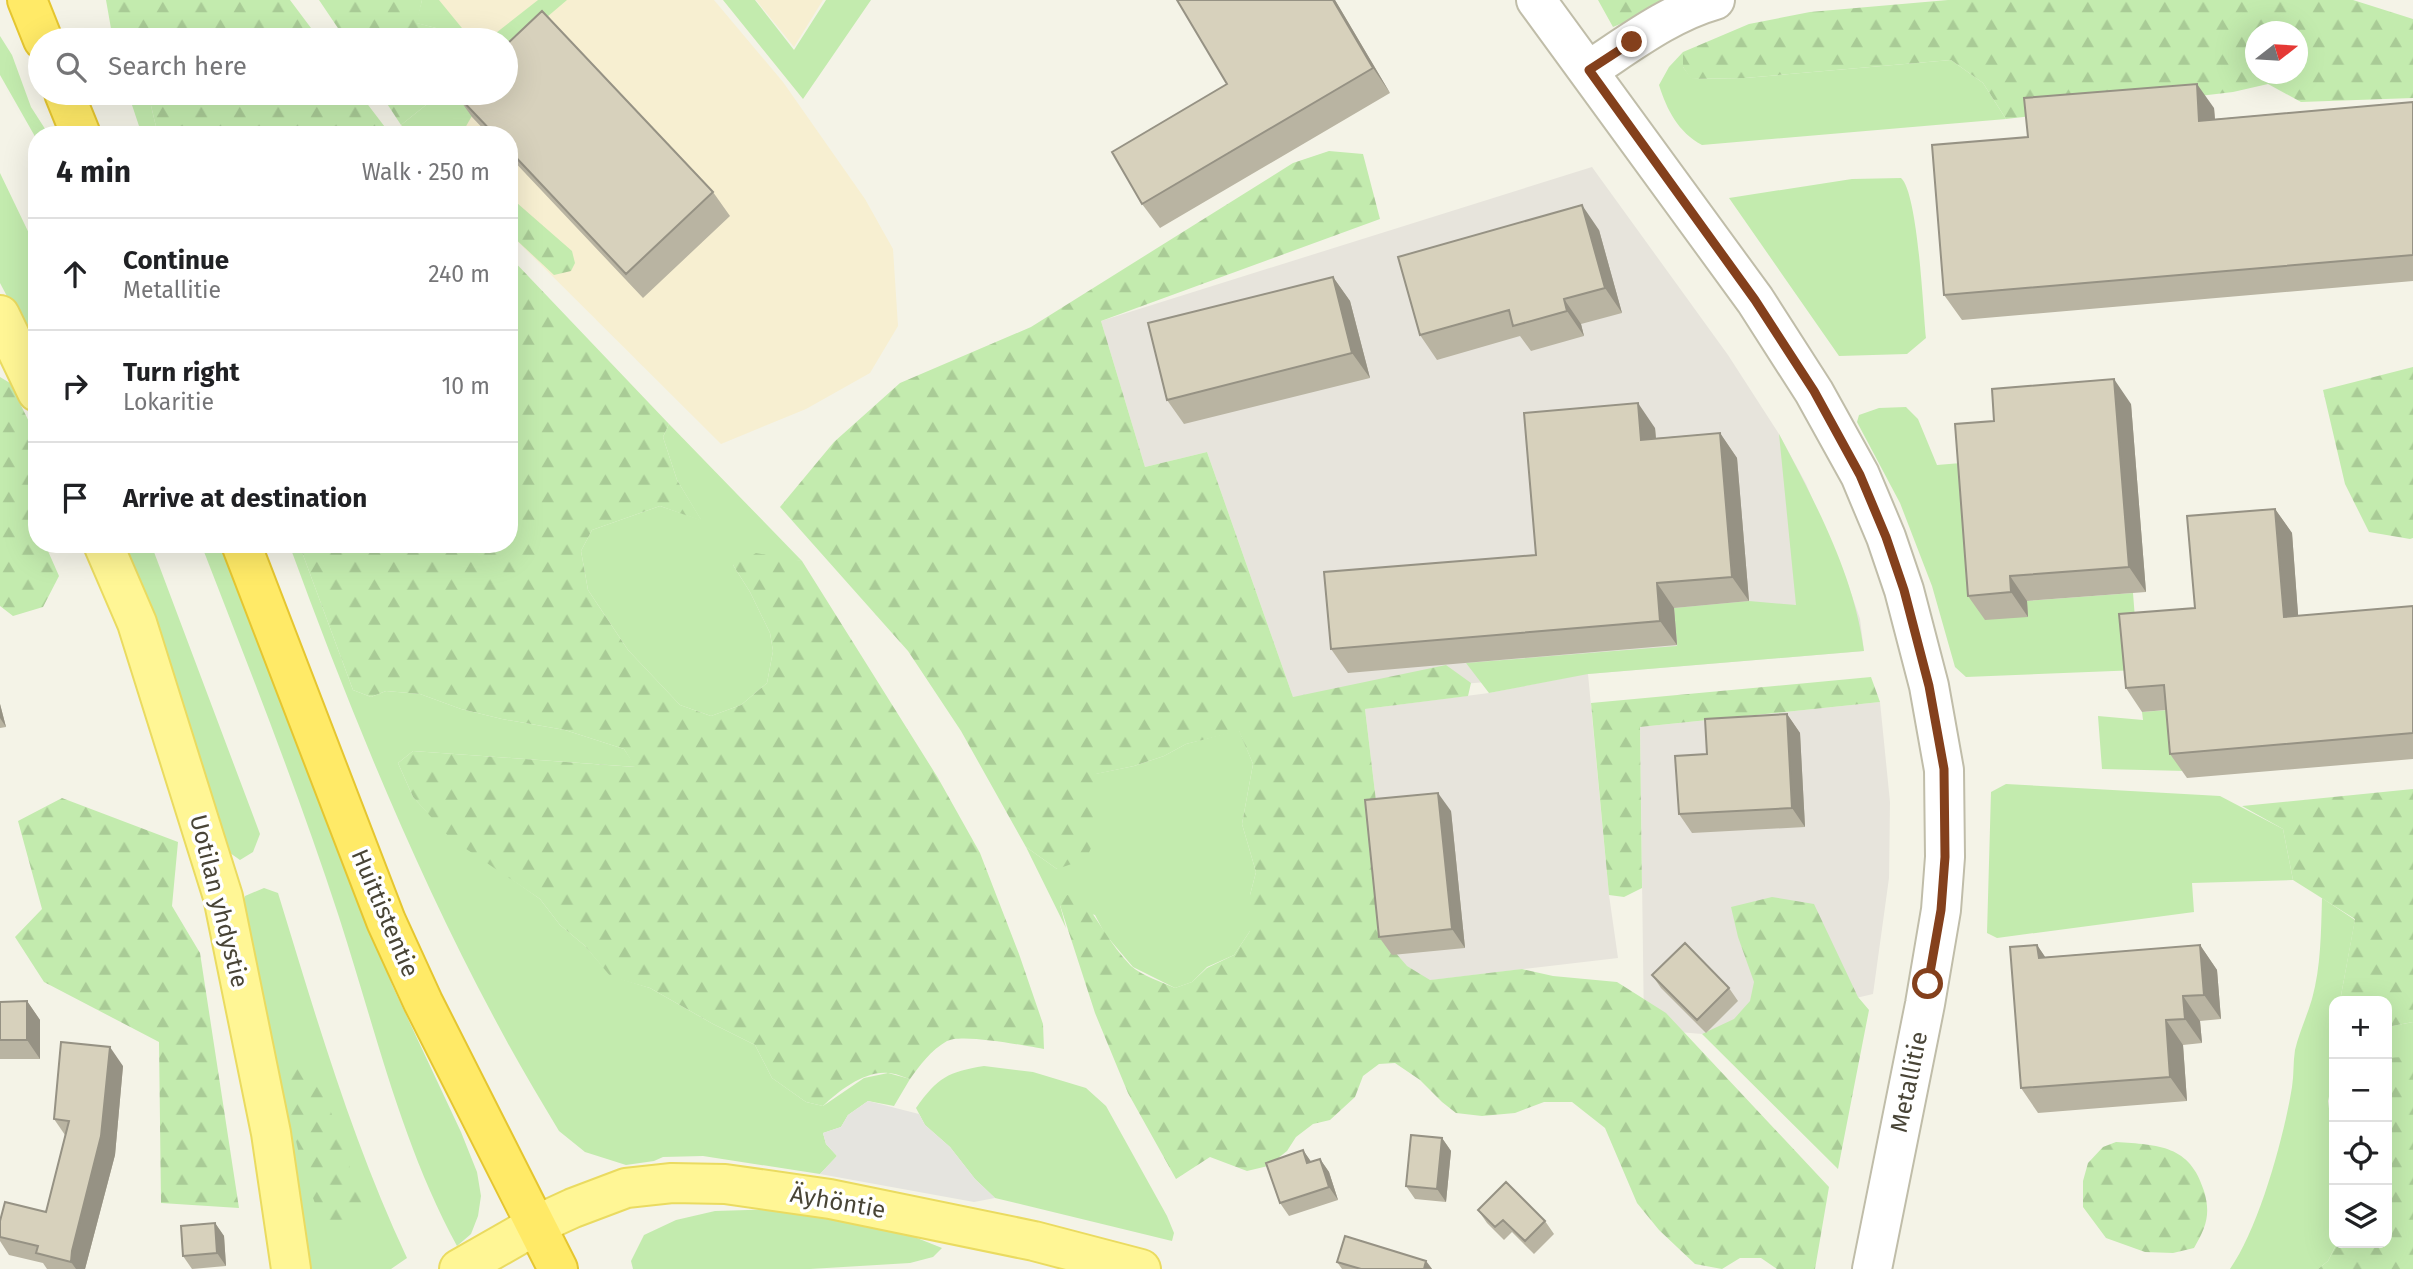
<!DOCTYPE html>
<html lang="en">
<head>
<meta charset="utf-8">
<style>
  :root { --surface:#fff; --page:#f6f6f6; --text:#202124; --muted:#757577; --line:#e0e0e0 }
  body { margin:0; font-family:"Fira Sans",sans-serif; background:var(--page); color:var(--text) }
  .controls { position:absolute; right:21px; bottom:21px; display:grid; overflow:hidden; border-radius:14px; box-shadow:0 7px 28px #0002 }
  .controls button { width:63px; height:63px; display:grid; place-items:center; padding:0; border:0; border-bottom:2px solid var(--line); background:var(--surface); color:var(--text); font:35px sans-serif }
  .compass { position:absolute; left:2245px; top:21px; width:63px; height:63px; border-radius:50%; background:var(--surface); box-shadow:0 7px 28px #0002; rotate:73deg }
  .stop { position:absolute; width:21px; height:21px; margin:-16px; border:5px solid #84401c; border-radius:50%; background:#fff }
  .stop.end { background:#84401c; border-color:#fff; box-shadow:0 2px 7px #0008 }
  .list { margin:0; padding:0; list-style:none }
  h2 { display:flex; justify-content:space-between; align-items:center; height:91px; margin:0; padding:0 28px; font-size:30px }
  h2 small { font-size:23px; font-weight:400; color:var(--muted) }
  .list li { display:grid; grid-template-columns:46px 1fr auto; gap:21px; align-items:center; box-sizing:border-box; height:112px; padding:0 28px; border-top:2px solid var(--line) }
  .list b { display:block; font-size:26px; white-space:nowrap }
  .list p { margin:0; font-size:23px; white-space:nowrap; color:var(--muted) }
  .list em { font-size:23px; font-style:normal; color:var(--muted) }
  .icon { flex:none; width:38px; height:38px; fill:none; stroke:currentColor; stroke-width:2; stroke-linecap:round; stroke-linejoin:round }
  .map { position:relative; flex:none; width:2413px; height:1269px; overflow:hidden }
  .search { position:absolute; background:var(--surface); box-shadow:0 7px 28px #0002; left:28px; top:28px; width:490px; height:77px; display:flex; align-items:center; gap:18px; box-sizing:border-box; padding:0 24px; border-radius:38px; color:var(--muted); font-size:26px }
  .panel { position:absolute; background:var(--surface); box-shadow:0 7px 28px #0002; left:28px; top:126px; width:490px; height:427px; border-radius:28px }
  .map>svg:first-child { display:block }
</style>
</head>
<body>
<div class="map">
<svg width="2413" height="1269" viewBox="0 0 2413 1269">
  <defs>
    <pattern id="forest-firs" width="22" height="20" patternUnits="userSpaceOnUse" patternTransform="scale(1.75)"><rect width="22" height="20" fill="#c3ebae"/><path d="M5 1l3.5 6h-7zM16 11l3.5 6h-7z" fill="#a9cb96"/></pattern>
  </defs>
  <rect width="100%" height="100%" fill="#f4f3e7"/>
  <path fill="#f7efd1" d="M431,0H714L783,82L865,199L893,249L898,326L870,373L806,409L721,444L509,233V135H411L401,125L443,93H506V40H459Z
    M756,0H823L794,47Z"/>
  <path fill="#e7e4dc" d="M1592,167L1728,355L1779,434L1806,484L1842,567L1860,619L1864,651L1588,674L1609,895L1618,958L1398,984L1365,709L1489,693L1579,675L1293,697L1207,452L1145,467L1101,321Z
    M1880,702L1890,802L1889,878L1873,994L1702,1034L1644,1029L1640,727Z"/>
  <path fill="#c3ebae" d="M422,0H439L466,33L476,40H442L440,29L416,23Z
    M538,0H567L506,52V40H487Z
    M723,0H755L794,50L826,0H871L803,99Z
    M0,36L12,55L31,107L49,135H37V140L0,75Z
    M1683,52V67L1692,79L1745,78L1951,60L1983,83L2006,119L1702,145C1678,132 1667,110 1659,85L1669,67Z
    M128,93H148L158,135H142Z
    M441,93H474L473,114L461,135H412L401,125Z
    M0,173L37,250V353L0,283Z
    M1901,178C1918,193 1923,309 1926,338L1907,354L1839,356L1729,198L1852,179Z
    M1906,407L1918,419L1937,465L1973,462L2027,617V601L2133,593L2139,670L1966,677L1955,667L1932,586L1900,503L1857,422L1859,415L1879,408Z
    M669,424L802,561L788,560L733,565L750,592L770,633L773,651L767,683L741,705L711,716L680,705L628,650L588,590L581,551L592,530L660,506L701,520L677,480L663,437Z
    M1779,434C1815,502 1854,574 1864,651L1588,674L1489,693L1466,663L1677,646L1674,608L1749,601L1796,605Z
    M121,544H151L260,834L253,852L240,860L230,853L192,737Z
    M201,544H231L364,914L393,987L461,1132L477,1172L481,1196L478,1216L471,1234L457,1246C401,1143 375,1028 339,917C298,791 249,668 201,544Z
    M289,544H299L353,690L371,697L386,691L420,694L461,709L502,719L565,730L624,749L636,767L413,751L398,763L413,797L426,811L482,858L540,899L560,925L584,945L611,976L650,988L713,1024L755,1045L772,1078L806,1102L823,1106L864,1078L888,1073L910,1079L894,1106L868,1101L848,1115L841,1127L823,1133L826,1144L837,1156L820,1174L703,1156L663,1157L654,1161L626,1165L585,1152L559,1131C538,1096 517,1061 498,1025C415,871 349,708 289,544Z
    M2181,709L2186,771L2102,769L2098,716L2143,720L2142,712Z
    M1239,730L1253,764L1242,824L1256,872L1250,895V931L1234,955L1207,967L1192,982L1175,988L1133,967L1105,934L1095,915L1060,905L1066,928L1026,847L1057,869L1095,791V774L1134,766L1164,756L1186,744Z
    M2006,784L2220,796L2283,829L2293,880L2192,883L2194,912L1997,938L1987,933L1991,792Z
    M264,888L278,893C316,1017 352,1141 407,1258L391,1269H306L240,910L245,896Z
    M2322,898L2355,920L2340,1001H2334V1075L2328,1101L2334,1147V1243H2337L2328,1261L2318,1269H2230C2259,1228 2284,1137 2292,1087C2294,1075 2293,1062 2295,1050C2299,1033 2307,1016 2312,999C2321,967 2321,932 2322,898Z
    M2413,1022V1058H2387V1027Z
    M984,1066L1033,1072L1086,1088L1106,1106L1167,1216L1174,1233L1172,1241L995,1198L975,1179L950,1147L925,1125L916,1108C938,1077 948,1072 984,1066Z
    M779,1209L912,1236L942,1248L933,1257L910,1263L810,1269H633L631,1261L644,1235L676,1220L715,1211Z"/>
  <path fill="url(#forest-firs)" fill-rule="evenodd" d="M106,0H290L320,40H113Z
    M319,0H422L417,23L440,29L442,40H346Z
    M1598,0H1678L1613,27Z
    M1948,0H2353L2413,19V98L2301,102L2268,84L2233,92L2006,119L1983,83L1951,60L1745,78L1691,79L1683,67V52L1749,24L1810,12ZM2256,32H2298V74H2256Z
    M148,93H359L391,135H158Z
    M380,93H441L401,125Z
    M1329,151L1363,154L1380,219L1101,321L1145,467L1207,452L1293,697L1446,665L1471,683L1468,696L1365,709L1394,951L1407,966L1430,980L1522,969L1553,976L1617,982L1666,1013L1829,1187L1815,1269H1777L1761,1258H1740L1722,1269L1695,1264L1659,1230L1637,1203L1605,1128L1572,1102H1544L1515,1113L1482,1116L1456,1113L1442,1102L1420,1080L1395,1063L1379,1064L1363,1076L1355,1097L1330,1120L1313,1124L1296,1137L1287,1151L1268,1166L1247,1171L1210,1157L1176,1179L1128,1093L1095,1013L1060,905L1067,895L1079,896C1098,918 1110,945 1131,966C1142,976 1162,982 1175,988L1192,982L1207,968L1234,955L1250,931V895L1256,872L1242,824L1253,764L1239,731L1186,744L1164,756L1134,766L1096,774L1095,791L1098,833L1086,859L1057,869L1026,847L961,731L908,651L780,507L834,442L900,383L1031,327L1293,163Z
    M509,196L572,251L575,263L571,271L554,275L509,233Z
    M509,256L669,424L663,437L677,480L702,521L660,506L592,530L581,551L588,590L628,650L680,705L711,716L741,705L767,683L773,651L770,633L750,592L733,565L756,553L802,561L938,778L980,853L1019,954L1043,1024L1044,1049C1026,1046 962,1033 947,1041C931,1050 920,1065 910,1079C903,1077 895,1073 888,1073C864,1071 839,1091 823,1106L806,1102L772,1078L755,1045L713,1024L650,988L611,977L584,945L560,925L540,899L450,838L413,797L398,763L413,751L635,767L624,749L565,730L502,719L461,709L420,694L386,691L371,697L353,690L299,544H509Z
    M2413,367V538L2410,539L2369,532L2345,484L2323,390Z
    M0,377L10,383L37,438V544H48V551L59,576L43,607L13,616L0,606Z
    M1871,677L1880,702L1640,727L1642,888L1624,897L1609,895L1591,703Z
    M2413,789V1022L2387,1027V1001H2340L2355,919L2293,880L2283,829L2242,806Z
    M62,798L178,842L172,906L200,953L239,1208L161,1203L159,1042L44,982L15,937L42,909L18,821Z
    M1772,897L1814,904L1858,997L1869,1010L1838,1169L1702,1034L1734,1019L1750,1001L1754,982L1738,937L1731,907Z
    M2402,1057L2413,1058V1269H2318L2328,1261L2337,1243H2387V1058Z
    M304,1059L320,1080L364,1209L353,1227L326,1232C304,1177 288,1125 285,1065Z
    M2116,1142C2159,1145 2190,1145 2204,1191C2211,1214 2206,1228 2194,1248L2173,1253L2145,1252L2106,1238L2083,1207V1181L2088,1163L2103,1147Z"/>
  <path fill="#e5e4df" d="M868,1101L919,1114L925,1125L950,1147L975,1179L995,1198L974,1202L820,1174L837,1156L826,1144L823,1133L841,1127L848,1115Z"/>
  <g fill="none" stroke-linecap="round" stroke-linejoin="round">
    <g stroke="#c0bda9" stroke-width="42">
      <path id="minor" d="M1536,0L1755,300L1814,392L1860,475L1886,537L1904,590L1929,686L1944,770L1945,857L1941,910L1925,1004L1872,1269
        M1589,70C1629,44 1669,13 1715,0"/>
    </g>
    <g stroke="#eadb60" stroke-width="42">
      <path id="major" d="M0,315L37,392
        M103,544L137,623L223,897L271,1133L291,1269
        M459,1269L536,1225L573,1208L626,1188L672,1183L725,1184L830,1199L1034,1241L1141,1269"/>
    </g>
    <g stroke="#e5c630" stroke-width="42">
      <path id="highway" d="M27,0L43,40
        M64,93L81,135
        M241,544L386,921L423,1002L558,1269"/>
    </g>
    <use href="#minor" stroke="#fff" stroke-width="38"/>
    <use href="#major" stroke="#fff695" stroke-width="38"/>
    <use href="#highway" stroke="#ffea67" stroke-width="38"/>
  </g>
  <path fill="#b9b4a2" d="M1335,0L1390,93L1160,228L1142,204L1227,84Z
    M455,93L713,192L730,216L643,298L509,156V135H489L472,117Z
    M2413,102V281L1962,320L1944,295L2028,137L2214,108L2215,119Z
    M1599,230L1622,313L1581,324L1584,336L1531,351L1520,336L1437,360L1420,335Z
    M1333,277L1350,301L1370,378L1184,424L1167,400Z
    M2131,404L2146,592L2027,601L2028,617L1985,620L1968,596L1994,421Z
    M1655,428L1656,438L1720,433L1737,458L1749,601L1674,608L1677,645L1348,673L1331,649L1536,555Z
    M2275,509L2292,533L2298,616L2413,606V759L2187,778L2170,754L2166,710L2142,712L2126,688L2195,608Z
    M0,704L6,727L0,728Z
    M1787,714L1800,733L1805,827L1692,833L1679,814L1707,754Z
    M1451,811L1465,948L1392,955L1379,937Z
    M2037,945L2045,957L2200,945L2217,970L2221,1019L2200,1021L2202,1043L2183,1045L2187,1101L2038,1113L2021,1088Z
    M1652,975L1729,988L1738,1001L1706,1033L1661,988Z
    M27,1001L40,1020V1059H0V1002Z
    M123,1066L115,1155L85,1269H47L43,1263L9,1255L0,1241V1221L46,1212L65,1135L54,1119Z
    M1442,1138L1451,1151L1446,1202L1415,1199L1406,1186Z
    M1303,1150L1311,1162L1320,1159L1329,1172L1338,1200L1289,1216L1280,1203Z
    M1478,1210L1545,1221L1554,1234L1534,1254L1512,1232L1504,1240L1487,1223Z
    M215,1223L224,1236L226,1266L192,1269L183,1256Z
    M1426,1261L1432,1269H1342L1337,1262Z"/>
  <path fill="#969284" d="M1333,0H1335L1390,93L1373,68Z
    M2197,84L2214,108L2217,145L2199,121Z
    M1582,205L1599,230L1622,313L1605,288Z
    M1333,277L1350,301L1370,378L1352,353Z
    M1564,299L1581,324L1584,336L1567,311Z
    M2114,379L2131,404L2146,592L2129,567Z
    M1638,403L1655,428L1658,464L1641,440Z
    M1720,433L1737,458L1749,601L1732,577Z
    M2275,509L2292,533L2300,640L2284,617Z
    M2010,576L2027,601L2028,617L2011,592Z
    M1657,583L1674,608L1677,645L1660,621Z
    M0,704L6,727L0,718Z
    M1787,714L1800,733L1805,827L1792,808Z
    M1438,793L1451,811L1465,948L1452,929Z
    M2037,945L2054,970L2039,958Z
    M2200,945L2217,970L2221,1019L2204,995Z
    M2183,996L2200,1021L2202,1043L2185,1019Z
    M27,1001L40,1020V1059L27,1040Z
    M2166,1020L2183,1045L2187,1101L2170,1077Z
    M110,1047L123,1066L115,1155L85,1269H76L71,1262L72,1251Z
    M1442,1138L1451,1151L1446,1202L1437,1189Z
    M1303,1150L1312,1163H1307Z
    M1320,1159L1329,1172L1338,1200L1329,1187Z
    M215,1223L224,1236L226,1266L217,1253Z
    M1426,1261L1432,1269H1424Z"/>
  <path fill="#d7d1bc" stroke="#969284" stroke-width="2" d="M1177,0H1333L1373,68L1142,204L1112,152L1227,84Z
    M542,11L713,192L626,274L509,150V135H495L455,93H506V45Z
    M2197,84L2199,121L2413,102V255L1944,295L1932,145L2028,137L2024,98Z
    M1582,205L1605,288L1564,299L1567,311L1513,326L1509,310L1420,335L1398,257Z
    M1333,277L1352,353L1167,400L1148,323Z
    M2114,379L2129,567L2010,576L2011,592L1968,596L1955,424L1994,421L1992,389Z
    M1638,403L1641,440L1720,433L1732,577L1657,583L1660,621L1331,649L1324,572L1536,555L1524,413Z
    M2275,509L2284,617L2413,606V733L2170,754L2164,685L2126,688L2119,614L2195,608L2187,516Z
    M1787,714L1792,808L1679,814L1675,756L1707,754L1705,719Z
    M1438,793L1452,929L1379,937L1365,800Z
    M1685,943L1729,988L1697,1020L1652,975Z
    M2037,945L2039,958L2200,945L2204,995L2183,996L2185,1019L2166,1020L2170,1077L2021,1088L2010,947Z
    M27,1001V1040H0V1002Z
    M61,1042L110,1047L101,1136L72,1251L71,1262L36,1253L38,1246L0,1237V1221L5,1202L46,1212L69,1121L54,1119Z
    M1411,1135L1442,1138L1437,1189L1406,1186Z
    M1303,1150L1307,1163L1320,1159L1329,1187L1280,1203L1266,1163Z
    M1506,1182L1545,1221L1525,1241L1503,1220L1495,1227L1478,1210Z
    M215,1223L217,1253L183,1256L181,1226Z
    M1345,1236L1426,1261L1424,1269H1361L1337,1262Z"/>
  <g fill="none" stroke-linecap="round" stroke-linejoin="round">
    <path stroke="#84401c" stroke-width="9" d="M1632,42L1589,70L1755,300L1814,391L1860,475L1886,537L1904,590L1929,686L1944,769L1945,857L1941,910L1928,984"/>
  </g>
  <g text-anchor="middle" stroke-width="7" stroke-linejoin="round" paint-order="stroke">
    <g font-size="24" fill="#484436" stroke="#fff">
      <text transform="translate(219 901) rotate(76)" y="8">Uotilan yhdystie</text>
      <text transform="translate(385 913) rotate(67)" y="8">Huittistentie</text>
      <text transform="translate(1909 1082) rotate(-78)" y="8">Metallitie</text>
      <text transform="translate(838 1202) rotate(10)" y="8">Äyhöntie</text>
    </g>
  </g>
</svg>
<div class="controls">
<button>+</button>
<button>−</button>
<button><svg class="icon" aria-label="locate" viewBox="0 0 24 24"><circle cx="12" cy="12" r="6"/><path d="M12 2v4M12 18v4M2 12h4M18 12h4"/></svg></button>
<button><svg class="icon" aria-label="layers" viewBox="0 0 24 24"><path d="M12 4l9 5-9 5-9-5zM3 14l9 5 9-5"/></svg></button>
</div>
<svg class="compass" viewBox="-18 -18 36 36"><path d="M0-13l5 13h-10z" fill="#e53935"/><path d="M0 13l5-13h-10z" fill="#757577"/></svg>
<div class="stop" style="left:1928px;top:984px"></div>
<div class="stop end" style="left:1632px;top:42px"></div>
<div class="search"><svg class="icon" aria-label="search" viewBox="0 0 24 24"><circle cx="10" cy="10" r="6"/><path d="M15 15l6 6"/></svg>Search here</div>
<section class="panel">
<h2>4 min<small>Walk · 250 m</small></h2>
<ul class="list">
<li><svg class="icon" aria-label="ahead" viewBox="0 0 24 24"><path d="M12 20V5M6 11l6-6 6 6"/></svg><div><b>Continue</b><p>Metallitie</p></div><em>240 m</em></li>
<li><svg class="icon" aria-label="right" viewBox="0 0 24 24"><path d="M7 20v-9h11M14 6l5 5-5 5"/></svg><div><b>Turn right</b><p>Lokaritie</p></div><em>10 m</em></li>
<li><svg class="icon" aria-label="arrive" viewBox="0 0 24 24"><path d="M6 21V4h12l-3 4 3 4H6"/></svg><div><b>Arrive at destination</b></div></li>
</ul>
</section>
</div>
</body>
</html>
